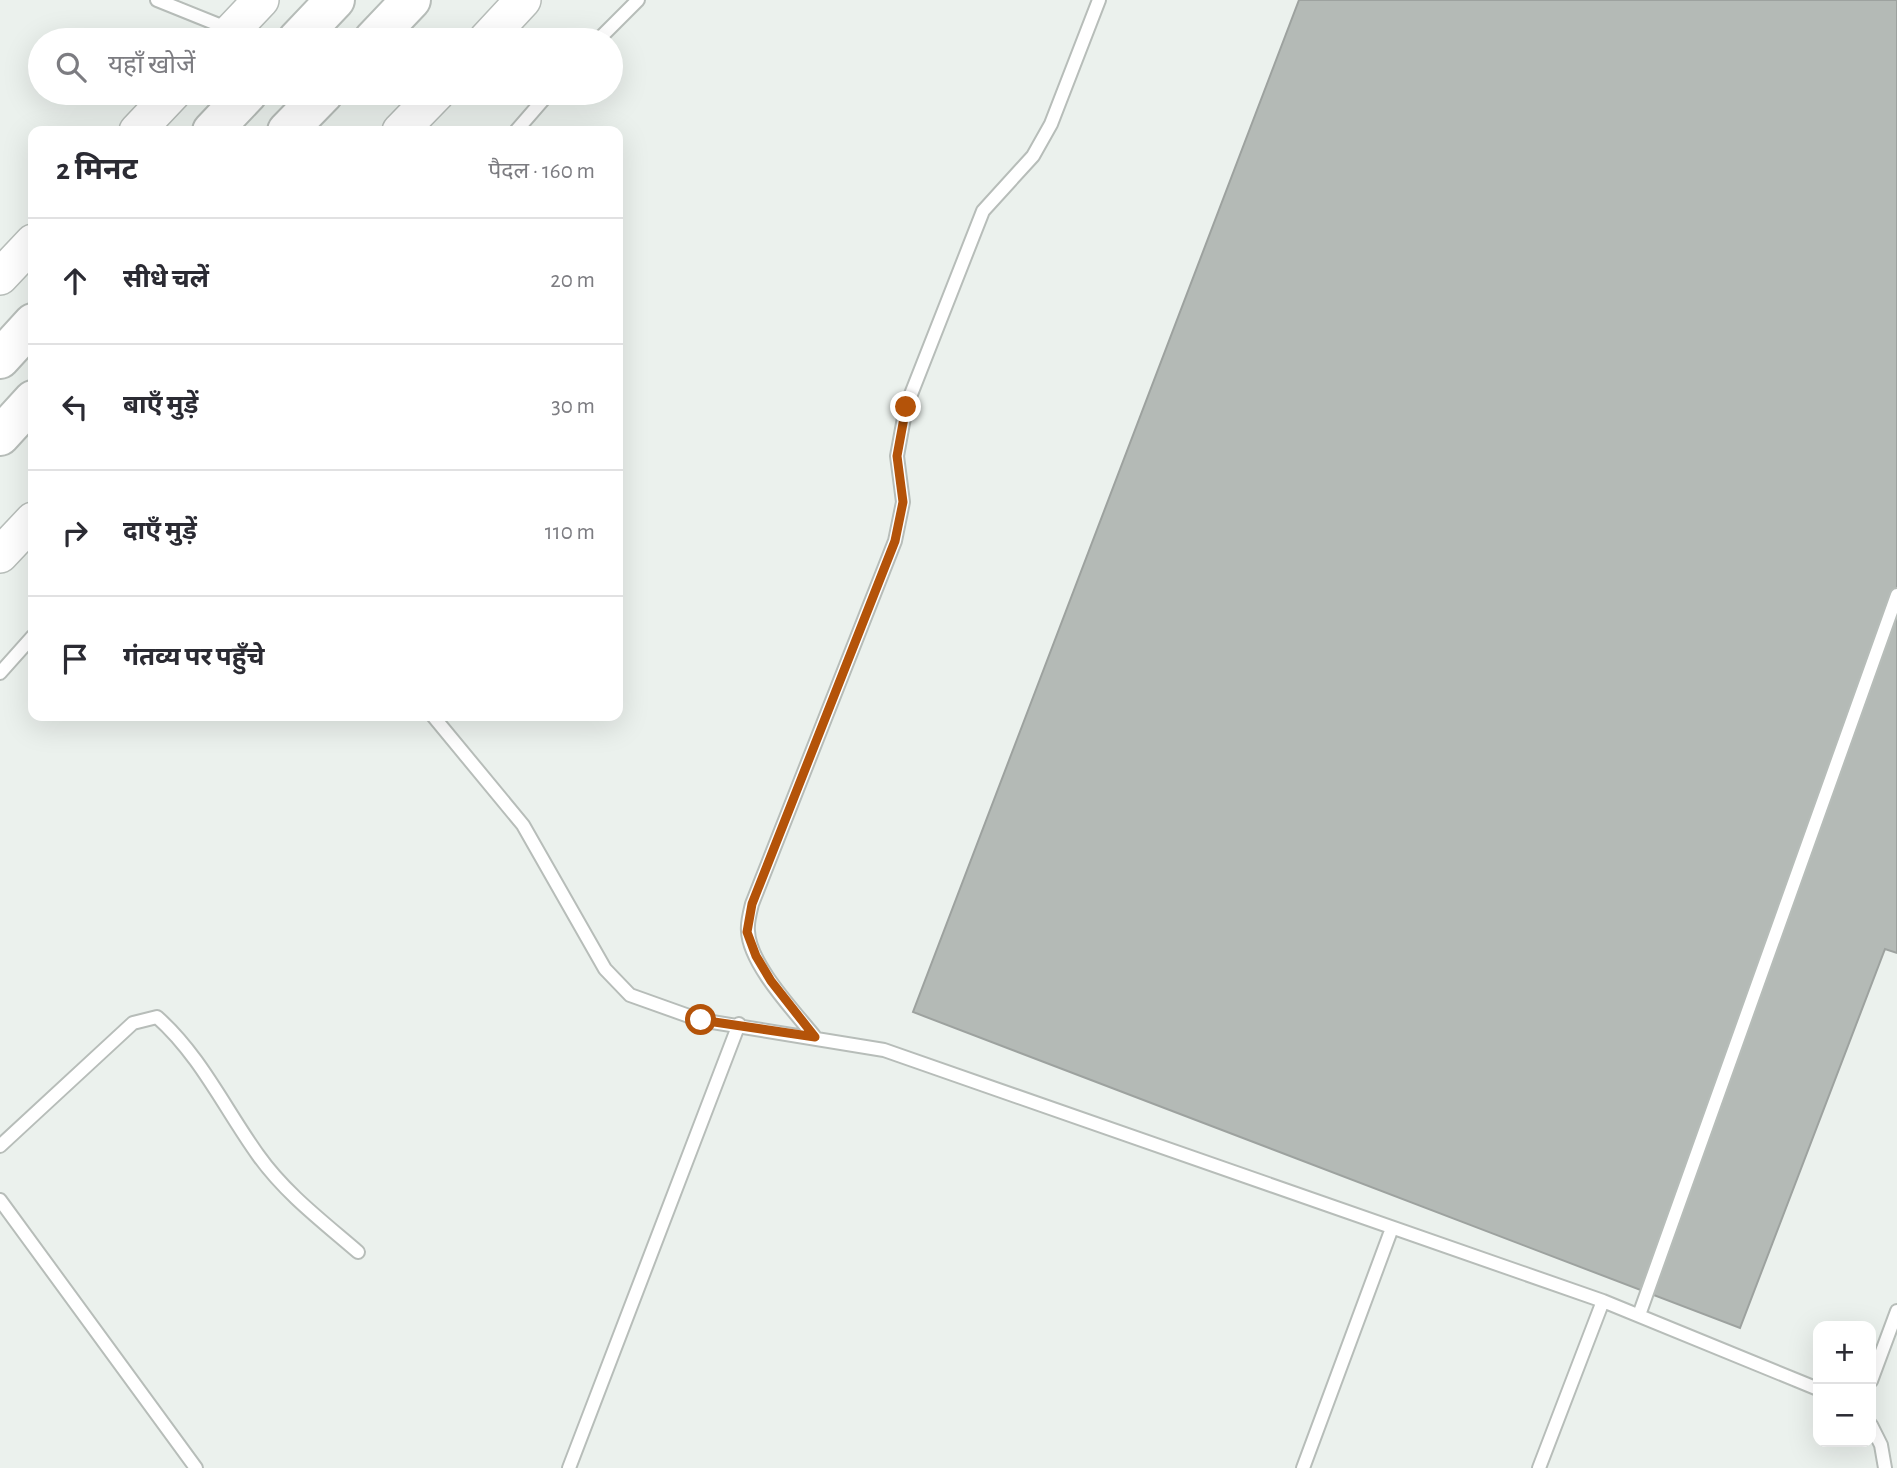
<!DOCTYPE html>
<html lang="hi">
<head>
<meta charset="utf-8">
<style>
  :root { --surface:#fff; --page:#f2f2f3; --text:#2b2b33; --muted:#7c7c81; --line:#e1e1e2 }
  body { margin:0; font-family:"Alegreya Sans","Noto Sans Devanagari",sans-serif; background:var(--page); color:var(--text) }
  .controls { position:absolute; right:21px; bottom:21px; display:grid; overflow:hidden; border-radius:14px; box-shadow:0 7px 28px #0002 }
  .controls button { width:63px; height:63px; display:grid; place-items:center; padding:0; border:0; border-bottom:2px solid var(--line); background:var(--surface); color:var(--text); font:35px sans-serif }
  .stop { position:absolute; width:21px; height:21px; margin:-16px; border:5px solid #b45309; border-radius:50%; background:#fff }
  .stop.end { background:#b45309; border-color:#fff; box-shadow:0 2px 7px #0008 }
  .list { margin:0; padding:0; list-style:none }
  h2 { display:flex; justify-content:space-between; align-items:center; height:91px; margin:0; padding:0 28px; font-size:30px }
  h2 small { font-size:23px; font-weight:400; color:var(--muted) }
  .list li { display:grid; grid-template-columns:46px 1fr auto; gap:21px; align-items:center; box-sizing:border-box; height:126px; padding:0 28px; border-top:2px solid var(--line) }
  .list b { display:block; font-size:26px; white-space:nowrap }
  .list em { font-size:23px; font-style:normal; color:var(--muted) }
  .icon { flex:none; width:38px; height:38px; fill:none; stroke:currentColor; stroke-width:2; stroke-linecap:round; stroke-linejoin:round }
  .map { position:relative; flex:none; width:1897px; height:1468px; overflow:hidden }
  .search { position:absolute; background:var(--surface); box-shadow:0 7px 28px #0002; left:28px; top:28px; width:595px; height:77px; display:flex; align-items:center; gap:18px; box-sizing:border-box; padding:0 24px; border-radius:38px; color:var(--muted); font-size:26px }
  .panel { position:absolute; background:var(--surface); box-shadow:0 7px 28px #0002; left:28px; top:126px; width:595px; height:595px; border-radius:14px }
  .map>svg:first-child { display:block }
</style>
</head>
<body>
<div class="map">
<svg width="1897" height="1468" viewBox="0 0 1897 1468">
  <rect width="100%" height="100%" fill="#ebf1ed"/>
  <path fill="#b4bab6" stroke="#9da29f" stroke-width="2" d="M1299,0H1897V953L1885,949L1740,1328L913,1012Z"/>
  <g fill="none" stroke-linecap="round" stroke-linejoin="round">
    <g stroke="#b7bdb9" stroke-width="16">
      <path id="lane" d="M157,0L229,29
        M598,40L638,0
        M516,131L549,93
        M0,673L33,636
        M433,716L523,825L605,969L630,995L700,1020L884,1050L1603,1301L1818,1389
        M815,1037C795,1012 749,964 748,931C747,923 750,912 752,904L895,541L903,502L897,456L906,407L983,211L1033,156L1051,124L1099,0
        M0,1146L133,1023L157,1017C200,1055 225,1109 258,1155C285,1193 322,1221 358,1252
        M0,1200L196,1468
        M1639,1315L1897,595
        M1871,1381L1897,1311
        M1871,1425L1881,1445L1885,1468
        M569,1468L739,1024
        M1303,1468L1392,1228
        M1539,1468L1603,1301"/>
    </g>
    <g stroke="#b7bdb9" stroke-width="38">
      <path id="secondary" d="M223,40L261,0
        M486,40L523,0
        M137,131L173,93
        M400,131L437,93
        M0,277L33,242
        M0,555L33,520"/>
    </g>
    <g stroke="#b7bdb9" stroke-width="42">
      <path id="highway" d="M297,40L335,0
        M373,40L411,0
        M212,131L248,93
        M287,131L324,93
        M0,359L33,323
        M0,436L33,400"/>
    </g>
    <use href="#lane" stroke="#fff" stroke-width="12"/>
    <use href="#secondary" stroke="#fff" stroke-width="35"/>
    <use href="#highway" stroke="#fff" stroke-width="38"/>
  </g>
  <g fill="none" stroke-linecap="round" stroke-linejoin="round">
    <path stroke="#b45309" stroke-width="9" d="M701,1020L815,1037L771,981L756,956L747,932L752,904L895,541L903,502L897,456L906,407"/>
  </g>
</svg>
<div class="controls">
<button>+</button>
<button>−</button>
</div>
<div class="stop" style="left:701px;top:1020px"></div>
<div class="stop end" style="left:906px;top:407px"></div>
<div class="search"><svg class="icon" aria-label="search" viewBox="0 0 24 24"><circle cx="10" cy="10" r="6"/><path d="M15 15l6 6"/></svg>यहाँ खोजें</div>
<section class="panel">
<h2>2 मिनट<small>पैदल · 160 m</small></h2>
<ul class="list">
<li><svg class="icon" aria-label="ahead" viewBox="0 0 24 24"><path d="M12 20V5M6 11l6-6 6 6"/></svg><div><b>सीधे चलें</b></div><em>20 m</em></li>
<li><svg class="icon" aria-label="left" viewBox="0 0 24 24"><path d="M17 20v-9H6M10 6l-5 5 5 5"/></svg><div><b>बाएँ मुड़ें</b></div><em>30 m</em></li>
<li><svg class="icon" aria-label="right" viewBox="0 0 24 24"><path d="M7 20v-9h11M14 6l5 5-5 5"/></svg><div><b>दाएँ मुड़ें</b></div><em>110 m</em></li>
<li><svg class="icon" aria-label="arrive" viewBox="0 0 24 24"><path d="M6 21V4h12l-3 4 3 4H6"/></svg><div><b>गंतव्य पर पहुँचे</b></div></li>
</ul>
</section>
</div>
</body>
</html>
